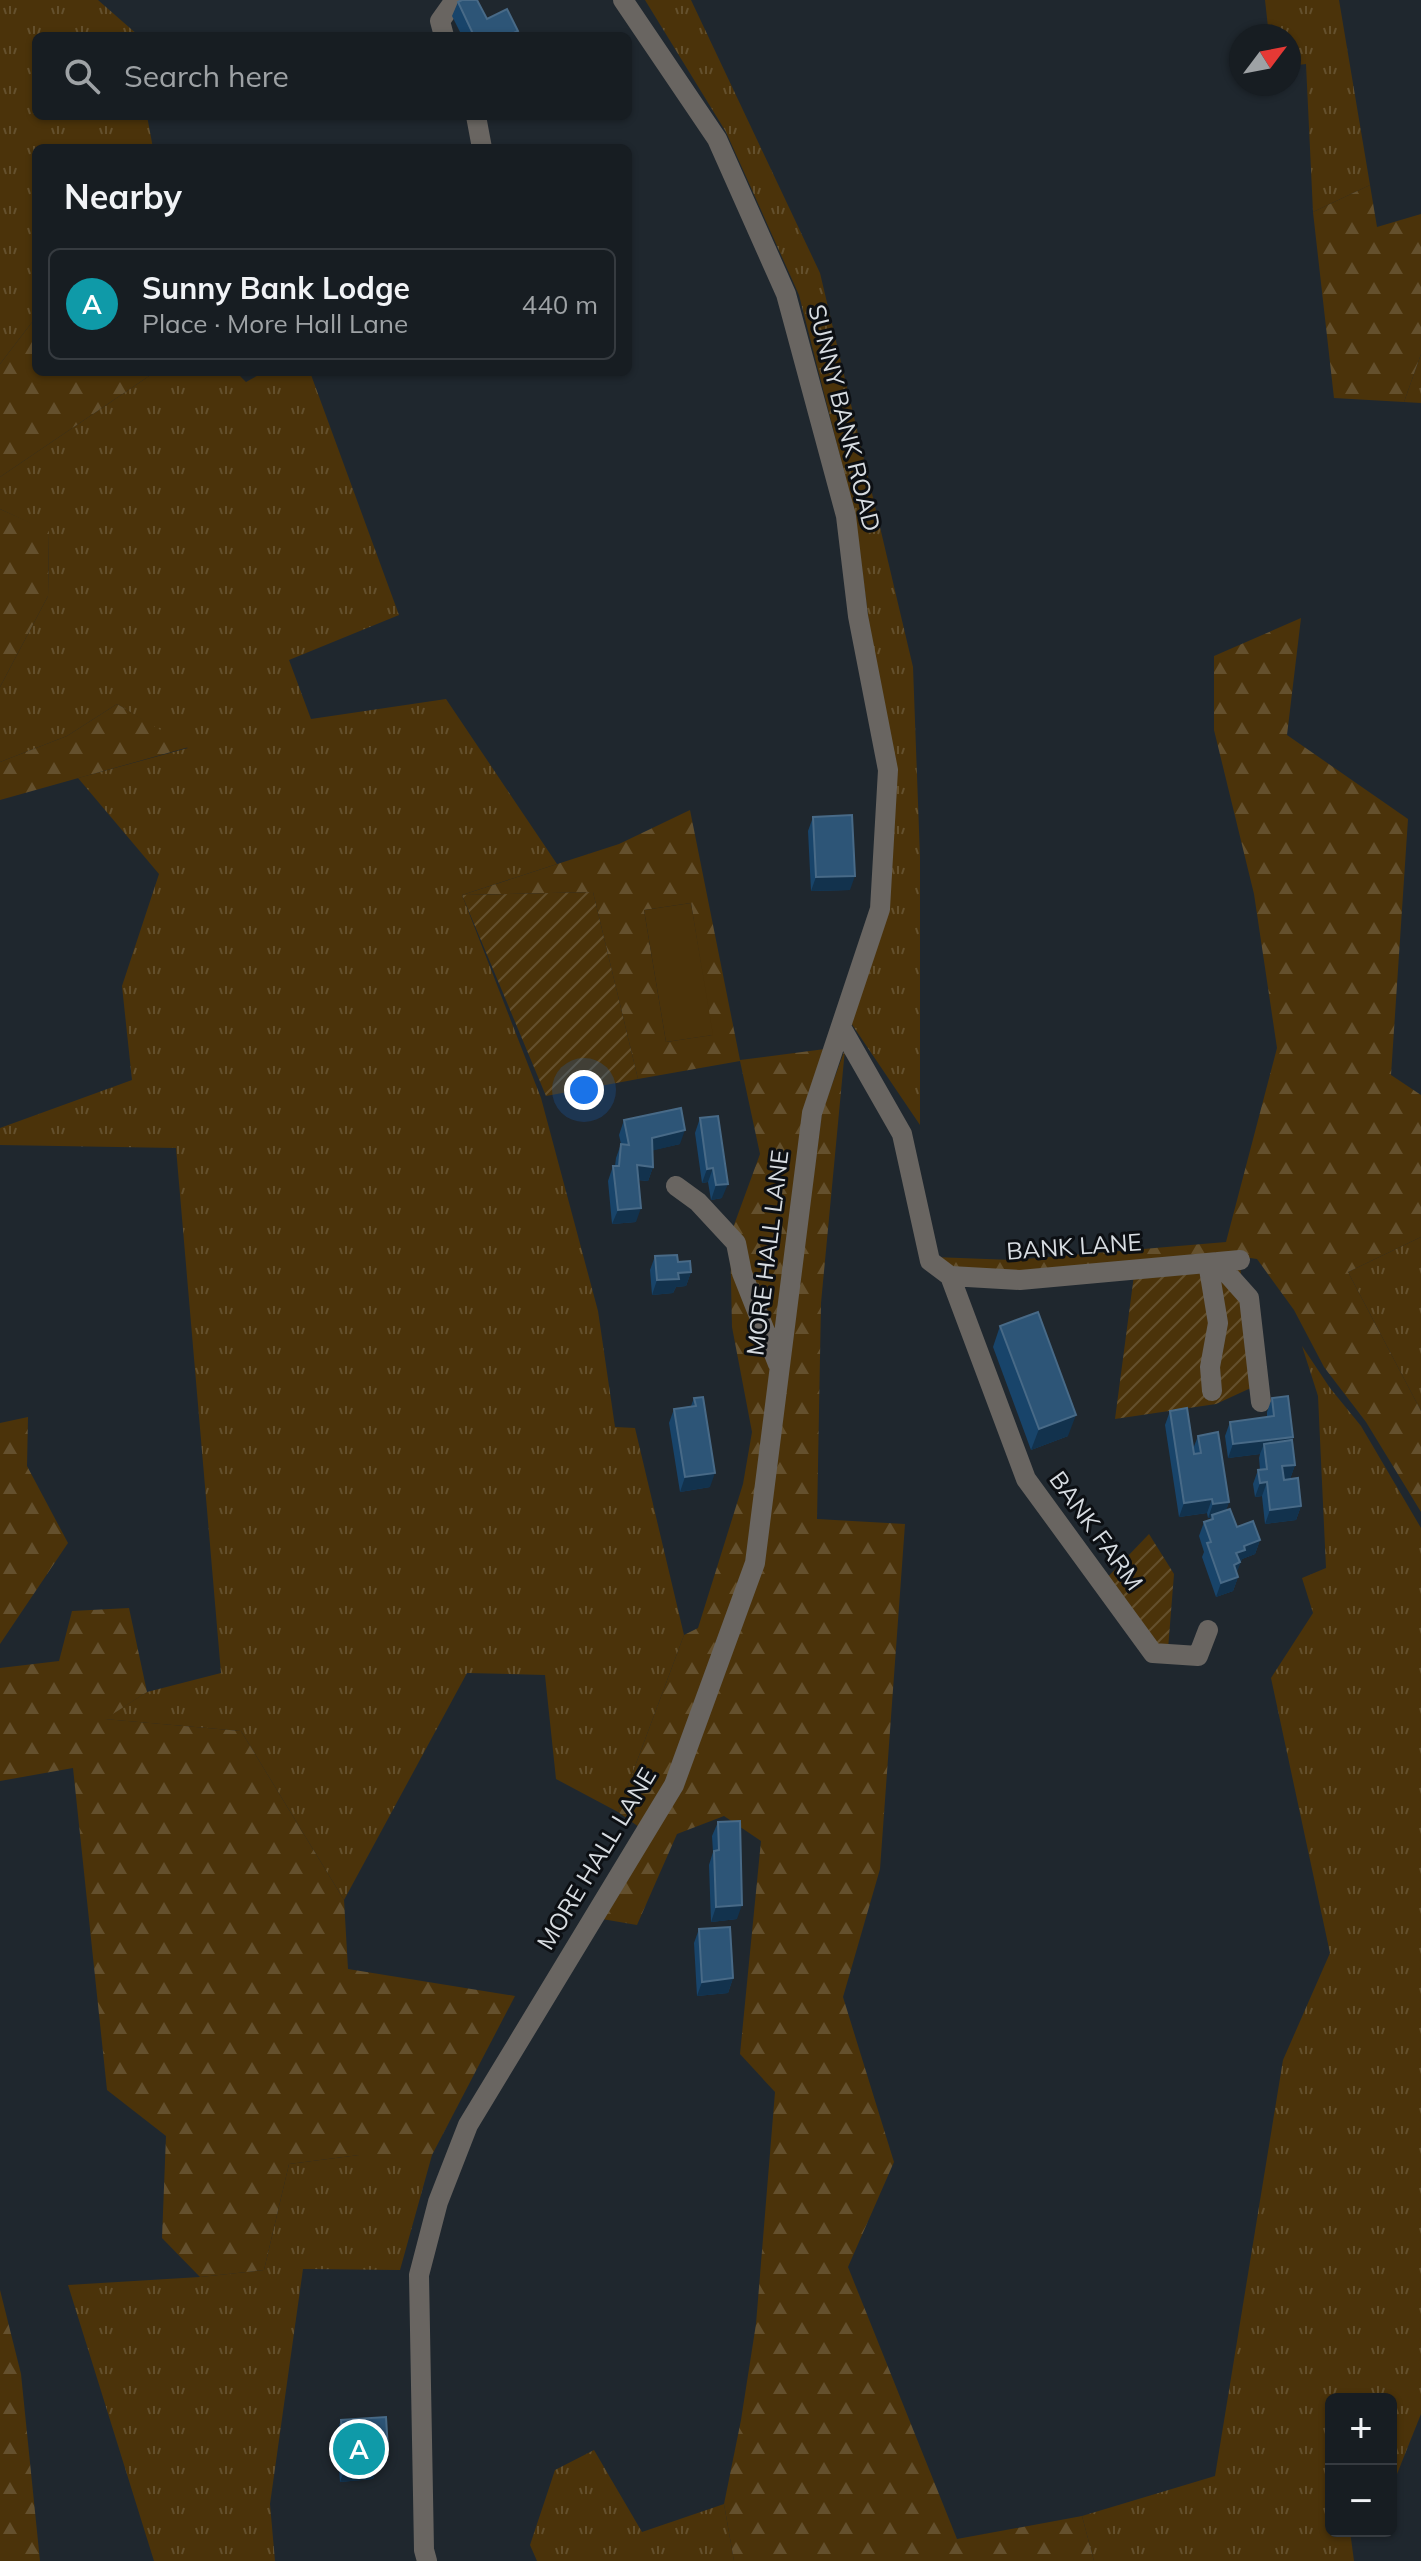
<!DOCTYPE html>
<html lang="en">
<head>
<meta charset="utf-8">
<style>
  :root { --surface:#171d22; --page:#242a2f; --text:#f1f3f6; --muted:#9ea2a5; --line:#363b40; --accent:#8c9099 }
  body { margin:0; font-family:Mulish,sans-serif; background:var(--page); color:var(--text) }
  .controls { position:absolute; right:24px; bottom:24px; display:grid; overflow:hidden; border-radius:12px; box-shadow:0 2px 6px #0004 }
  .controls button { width:72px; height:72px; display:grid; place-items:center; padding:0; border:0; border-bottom:2px solid var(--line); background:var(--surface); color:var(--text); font:40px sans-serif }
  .compass { position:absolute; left:1229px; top:24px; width:72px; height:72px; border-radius:50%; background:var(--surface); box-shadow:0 2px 6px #0004; rotate:58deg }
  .you { position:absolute; left:584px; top:1090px; width:28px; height:28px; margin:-20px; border:6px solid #fff; border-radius:50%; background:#1a73e8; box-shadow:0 0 0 12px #1a73e833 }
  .badge { display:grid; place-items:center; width:52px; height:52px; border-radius:50%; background:var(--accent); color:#fff; font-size:26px; font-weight:700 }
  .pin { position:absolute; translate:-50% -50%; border:4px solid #fff; box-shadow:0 2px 8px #0006 }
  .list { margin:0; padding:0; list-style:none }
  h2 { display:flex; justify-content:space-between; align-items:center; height:104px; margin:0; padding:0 32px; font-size:34px }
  h2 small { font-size:26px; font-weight:400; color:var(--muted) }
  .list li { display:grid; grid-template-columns:52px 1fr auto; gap:24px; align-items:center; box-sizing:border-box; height:112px; margin:0 16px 16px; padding:0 16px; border:2px solid var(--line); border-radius:12px }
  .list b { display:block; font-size:30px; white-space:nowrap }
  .list p { margin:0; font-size:26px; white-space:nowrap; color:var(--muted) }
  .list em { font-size:26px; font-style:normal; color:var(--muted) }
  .icon { flex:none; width:44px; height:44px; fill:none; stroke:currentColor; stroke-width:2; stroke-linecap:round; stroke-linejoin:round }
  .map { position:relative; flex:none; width:1421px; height:2561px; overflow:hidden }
  .search { position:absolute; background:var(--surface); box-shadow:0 2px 6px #0004; left:32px; top:32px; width:600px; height:88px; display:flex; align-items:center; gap:20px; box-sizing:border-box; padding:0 28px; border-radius:12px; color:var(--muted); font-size:30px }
  .panel { position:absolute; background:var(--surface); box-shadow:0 2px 6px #0004; left:32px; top:144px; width:600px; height:232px; border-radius:12px }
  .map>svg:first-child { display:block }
</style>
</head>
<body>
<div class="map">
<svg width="1421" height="2561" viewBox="0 0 1421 2561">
  <defs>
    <pattern id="grass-tufts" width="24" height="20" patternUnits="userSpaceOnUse" patternTransform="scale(2)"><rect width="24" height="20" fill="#4b330a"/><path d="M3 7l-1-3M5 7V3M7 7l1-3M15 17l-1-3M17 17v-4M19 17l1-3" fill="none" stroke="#64502d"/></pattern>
    <pattern id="forest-firs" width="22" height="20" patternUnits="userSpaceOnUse" patternTransform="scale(2)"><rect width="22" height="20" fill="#4b330a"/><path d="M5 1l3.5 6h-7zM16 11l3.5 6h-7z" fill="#64502d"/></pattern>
    <pattern id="garden-furrows" width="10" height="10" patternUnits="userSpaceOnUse" patternTransform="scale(2)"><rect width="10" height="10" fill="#4b330a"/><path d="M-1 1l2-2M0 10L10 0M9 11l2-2" fill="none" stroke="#64502d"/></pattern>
  </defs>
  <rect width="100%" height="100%" fill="#1f272e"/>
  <path fill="url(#grass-tufts)" d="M0,0H98L139,36H36V116H147L153,148H36V317L0,364Z
    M645,0H691L820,273L913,667L920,857V1125L851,1023L889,908L888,770L855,515L799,295L726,132Z
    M1265,0H1339L1370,185L1313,212L1306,64L1289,66V36H1269Z
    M1421,354V403L1404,402Z
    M155,372H236L246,382L264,372H310L399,615L289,660L311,719L446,699L557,864L462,895L541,1098L598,1311L615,1427L635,1428L684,1635L618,1812L556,1779L545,1675L467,1673L344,1900L241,1731L104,1719L147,1692L221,1673L176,1148L0,1145V1128L132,1080L122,986L159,874L78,778L188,748L117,704L67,736L0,762V687L48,596L49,532L0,509V477Z
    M1421,1237V1411L1348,1272Z
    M1302,1346L1330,1388L1361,1426L1421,1528V2414L1391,2489V2399H1331V2531H1350L1354,2561H1094L1082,2516L1215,2476L1283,2060L1330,1953L1271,1678L1313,1613L1302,1578L1326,1568L1318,1396Z
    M359,2155H432L400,2270L303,2269L270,2504L275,2561H154L68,2285L200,2277L264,2270L289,2164Z
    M594,2450L642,2532L724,2504L734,2561H537L530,2545L555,2470Z"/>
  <path fill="url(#forest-firs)" fill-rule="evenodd" d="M1370,185L1377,227L1421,214V354L1404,402L1334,398L1313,212Z
    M36,317V372H155L0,477V364Z
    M0,509L49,531L48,596L0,687Z
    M1301,618L1287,735L1408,819L1391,1075L1421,1095V1237L1348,1272L1421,1411V1512L1366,1422L1324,1367L1294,1310L1257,1259L1237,1256L1020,1276L954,1272L934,1257L1012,1260L1226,1242L1277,1048L1254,894L1214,730V656Z
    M117,704L189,747L0,800V762L67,736Z
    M690,810L740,1060L825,1049L749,1562L669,1781L639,1827L618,1812L684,1635L698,1628L743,1484L752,1432L732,1327L730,1236L760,1154L740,1061L638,1079L593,892L462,895L619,844ZM691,903L712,1035L666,1042L644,910Z
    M845,1049L821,1303L817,1519L905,1524L880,1869L843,1997L894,2162L848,2267L957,2539L1082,2516L1094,2561H734L724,2504L741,2420L756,2324L775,2092L740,2054L761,1841L724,1816L677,1834L637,1925L602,1919L678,1793L762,1564L822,1112Z
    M28,1417L27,1466L68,1543L0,1644V1423Z
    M129,1608L147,1692L105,1719L241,1731L344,1900L348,1969L515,1996L432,2155H359L289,2164L264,2270L200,2277L162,2238L166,2136L107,2090L73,1768L0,1781V1668L59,1661L72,1611Z
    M0,2290L21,2374L40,2561H0Z"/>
  <path fill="#4b330a" d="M691,903L713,1035L666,1042L644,910Z"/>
  <path fill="url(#garden-furrows)" d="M593,892L638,1079L546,1096L462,895Z
    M1240,1265L1253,1387L1216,1404L1115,1419L1134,1275Z
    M1149,1534L1174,1574L1167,1662L1103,1582Z"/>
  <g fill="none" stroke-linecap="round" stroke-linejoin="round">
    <path stroke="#696561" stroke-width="20" d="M444,36L440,21L455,0
      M476,116L482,148
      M841,1027L902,1134L930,1261L950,1276L1020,1280L1240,1260
      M676,1186L698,1202L736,1243L742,1273L778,1364
      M1217,1262L1249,1298L1261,1402
      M1208,1263L1218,1323L1210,1367L1212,1391
      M950,1276L1026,1479L1153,1653L1198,1656L1208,1630
      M427,2561L424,2550L419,2275L438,2202L468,2125L674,1785L755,1563L812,1113L880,909L888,770L858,616L846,516L786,294L717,139L623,0"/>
  </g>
  <path fill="#18446a" d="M458,2L516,36H462L452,16Z
    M813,817L850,890L811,891L808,831Z
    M700,1118L722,1198L711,1200L708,1182L702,1183L695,1133Z
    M624,1120L680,1144L653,1150V1167L648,1181L638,1180L636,1222L612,1224L608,1181L613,1166H615L616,1158L621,1144L619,1135Z
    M655,1256L678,1262L691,1272L686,1286L676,1287L673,1293L652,1295L650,1270Z
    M1000,1326L1068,1436L1031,1450L993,1347Z
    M694,1398L710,1487L680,1492L669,1423L674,1409L691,1406Z
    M1272,1398L1291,1441L1295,1465L1290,1479L1301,1506L1296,1520L1265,1524L1262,1496L1255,1497L1253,1484L1258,1470H1260L1259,1458L1260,1454L1228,1458L1225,1436L1230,1422L1267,1417V1412Z
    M1170,1411L1193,1449L1198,1436L1229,1502L1226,1510L1237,1527L1260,1540L1255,1554L1242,1559L1236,1572L1238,1577L1233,1591L1216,1597L1202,1557L1204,1552L1199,1536L1204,1522L1210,1520L1211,1518H1208L1207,1513L1179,1517L1165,1425Z
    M718,1822L737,1919L711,1922L709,1865L713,1852L712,1836Z
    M699,1929L733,1978L728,1993L697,1996L694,1943Z
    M341,2420L382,2464H378L373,2479L340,2482L336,2434Z"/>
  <path fill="#12324d" d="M855,876L850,890L811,891L816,877Z
    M685,1130L680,1144L647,1152L652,1138Z
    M637,1165L653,1167L648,1181L632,1179Z
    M713,1168L708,1182L702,1183L707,1169Z
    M728,1184L722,1198L711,1200L716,1185Z
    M641,1208L636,1222L612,1224L618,1210Z
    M691,1272L686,1286L676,1287L673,1293L652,1295L657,1280L678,1273Z
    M1076,1415L1068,1436L1031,1450L1039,1429Z
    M1293,1437L1288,1451L1264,1444L1260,1454L1228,1458L1233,1444Z
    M1295,1465L1290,1479L1277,1481L1282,1466Z
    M715,1473L710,1487L680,1492L685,1477Z
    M1267,1482L1262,1496L1255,1497L1260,1483Z
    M1212,1499L1207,1513L1179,1517L1184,1503Z
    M1229,1502L1224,1516L1212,1515L1211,1518H1208L1213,1504Z
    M1301,1506L1296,1520L1265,1524L1270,1510Z
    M1260,1540L1255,1554L1242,1559L1235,1577L1229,1579L1236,1553L1244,1546Z
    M1238,1577L1233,1591L1216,1597L1221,1583Z
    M742,1905L737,1919L711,1922L716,1907Z
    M733,1978L728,1993L697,1996L702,1982Z
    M378,2450H388L382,2464H373Z
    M378,2464L373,2479L340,2482L345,2468Z"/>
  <path fill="#2d5577" stroke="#486a87" stroke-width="2" d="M462,0H477L487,19L507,9L518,31L507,36H474L458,2Z
    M852,815L855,876L816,877L813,817Z
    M681,1108L685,1130L652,1138L653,1167L637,1165L641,1208L618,1210L613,1166H619L621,1144L629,1145L624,1120Z
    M718,1116L728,1184L716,1185L713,1168L707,1169L700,1118Z
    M677,1255L678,1262L690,1261L691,1272L678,1273L679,1279L657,1280L655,1256Z
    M1038,1312L1076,1415L1039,1429L1000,1326Z
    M1288,1396L1293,1437L1233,1444L1230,1422L1274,1416L1272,1398Z
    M703,1397L715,1473L685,1477L674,1409L696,1406L694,1398Z
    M1187,1408L1194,1454L1201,1453L1198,1436L1218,1432L1229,1502L1213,1504L1212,1499L1184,1503L1170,1411Z
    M1292,1440L1295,1465L1282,1466L1284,1480L1298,1478L1301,1506L1270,1510L1267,1482L1260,1483L1258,1470L1267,1469L1264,1444Z
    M1230,1509L1237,1527L1253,1521L1260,1540L1244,1546L1245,1550L1236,1553L1240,1562L1234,1565L1238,1577L1221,1583L1207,1543L1211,1542L1204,1522L1213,1519L1212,1515Z
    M740,1821L742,1905L716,1907L714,1851L719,1850L718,1822Z
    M730,1927L733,1978L702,1982L699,1929Z
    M386,2417L388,2450H378V2464L345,2468L341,2420Z"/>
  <g text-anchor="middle" stroke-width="6" stroke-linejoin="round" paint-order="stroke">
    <g font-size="24" fill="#d7dce1" stroke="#0c0f13">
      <text transform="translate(844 418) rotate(76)" y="8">SUNNY BANK ROAD</text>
      <text transform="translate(1074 1247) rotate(-4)" y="8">BANK LANE</text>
      <text transform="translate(768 1253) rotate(-83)" y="8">MORE HALL LANE</text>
      <text transform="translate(1096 1531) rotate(54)" y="8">BANK FARM</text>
      <text transform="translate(597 1859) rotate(-59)" y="8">MORE HALL LANE</text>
    </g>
  </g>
</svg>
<div class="controls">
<button>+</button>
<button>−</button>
</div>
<svg class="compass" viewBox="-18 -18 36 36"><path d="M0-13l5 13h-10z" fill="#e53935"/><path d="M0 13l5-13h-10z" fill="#9ea2a5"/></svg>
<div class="you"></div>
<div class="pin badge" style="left:359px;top:2449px;background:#0f9aa8">A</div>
<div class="search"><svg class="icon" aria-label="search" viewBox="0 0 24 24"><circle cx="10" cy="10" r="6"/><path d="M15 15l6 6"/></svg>Search here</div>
<section class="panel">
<h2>Nearby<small></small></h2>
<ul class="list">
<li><span class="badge" style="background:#0f9aa8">A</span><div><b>Sunny Bank Lodge</b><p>Place · More Hall Lane</p></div><em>440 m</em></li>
</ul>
</section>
</div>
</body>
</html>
